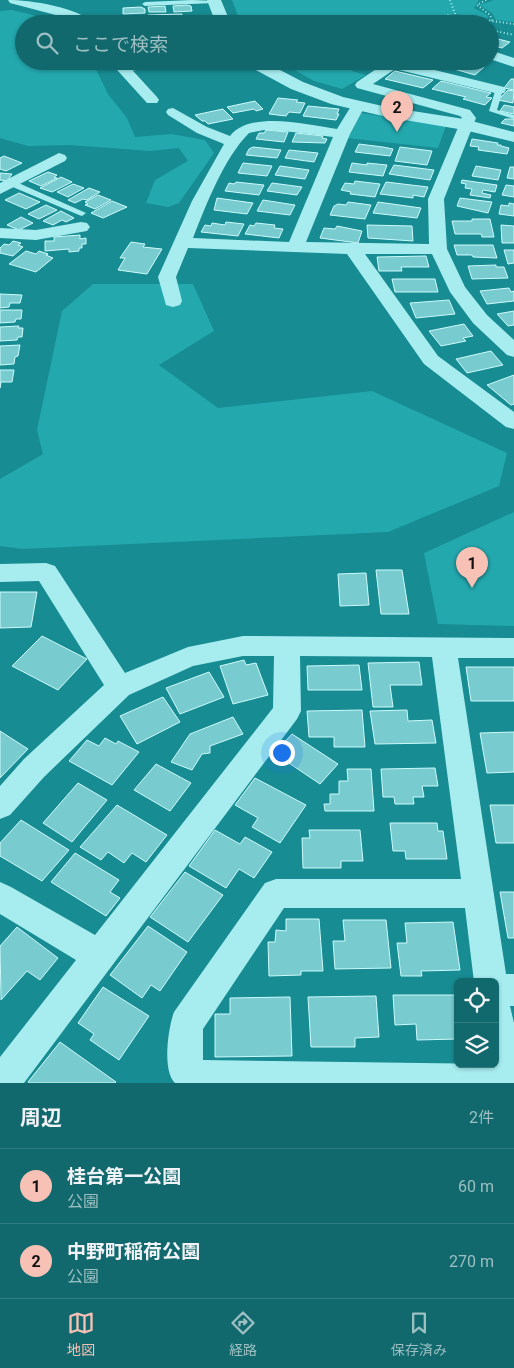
<!DOCTYPE html>
<html lang="ja">
<head>
<meta charset="utf-8">
<style>
  :root { --surface:#11696e; --page:#1e7176; --text:#f1f3f6; --muted:#9cbfc2; --line:#307c81; --accent:#f7c2b5 }
  body { margin:0; font-family:Roboto,"Noto Sans JP",sans-serif; background:var(--page); color:var(--text) }
  .controls { position:absolute; right:15px; bottom:15px; display:grid; overflow:hidden; border-radius:8px; box-shadow:0 1px 4px #0004 }
  .controls button { width:45px; height:45px; display:grid; place-items:center; padding:0; border:0; border-bottom:1px solid var(--line); background:var(--surface); color:var(--text); font:25px sans-serif }
  .you { position:absolute; left:281px; top:752px; width:18px; height:18px; margin:-12px; border:4px solid #fff; border-radius:50%; background:#1a73e8; box-shadow:0 0 0 8px #1a73e833 }
  .badge { display:grid; place-items:center; width:32px; height:32px; border-radius:50%; background:var(--accent); color:#111; font-size:16px; font-weight:700 }
  .pin { position:absolute; translate:-50% -41px; filter:drop-shadow(0 1px 2px #0008) }
  .pin::after { content:''; position:absolute; top:26px; width:18px; height:15px; background:inherit; clip-path:polygon(0 0,100% 0,50% 100%) }
  .list { margin:0; padding:0; list-style:none }
  h2 { display:flex; justify-content:space-between; align-items:center; height:65px; margin:0; padding:0 20px; font-size:21px }
  h2 small { font-size:16px; font-weight:400; color:var(--muted) }
  .list li { display:grid; grid-template-columns:32px 1fr auto; gap:15px; align-items:center; box-sizing:border-box; height:75px; padding:0 20px; border-top:1px solid var(--line) }
  .list b { display:block; font-size:19px; white-space:nowrap }
  .list p { margin:0; font-size:16px; white-space:nowrap; color:var(--muted) }
  .list em { font-size:16px; font-style:normal; color:var(--muted) }
  .icon { flex:none; width:28px; height:28px; fill:none; stroke:currentColor; stroke-width:2; stroke-linecap:round; stroke-linejoin:round }
  .map { position:relative; flex:none; width:514px; height:1083px; overflow:hidden }
  .search { position:absolute; background:var(--surface); box-shadow:0 1px 4px #0004; left:15px; right:15px; top:15px; height:55px; display:flex; align-items:center; gap:12px; box-sizing:border-box; padding:0 18px; border-radius:28px; color:var(--muted); font-size:19px }
  .sheet { height:215px; background:var(--surface) }
  nav { display:flex; justify-content:space-around; align-items:center; box-sizing:border-box; height:70px; border-top:1px solid var(--line); background:var(--surface); font-size:14px; color:var(--muted) }
  nav a { display:grid; justify-items:center; gap:2px }
  nav .on { color:var(--accent) }
  .map>svg:first-child { display:block }
</style>
</head>
<body>
<div class="map">
<svg width="514" height="1083" viewBox="0 0 514 1083">
  <rect width="100%" height="100%" fill="#178c92"/>
  <path fill="#23a8ae" d="M232,0H479L474,8L487,15L488,18L452,14L447,24H241Z
    M494,0H514V22L496,20L492,13L479,5Z
    M12,10L33,15L46,24H24V61H92L108,94L127,118L135,137L172,134L205,140L214,153L179,203L168,207L146,203L155,180L188,161L179,148L150,151L70,145L28,146L0,138V11Z
    M279,61H352V71L366,75L342,89L314,81Z
    M361,113L446,126L438,148L347,138Z
    M93,284H193L214,331L159,365L218,408L372,391L507,453L499,486L388,532L23,549L0,546V479L43,454L37,430L62,311Z
    M514,512V626L438,624L424,553Z"/>
  <path fill="#78cbcf" stroke="#cdfafb" d="M187,5L191,6L192,11L174,12L173,6Z
    M165,6L166,12H149L148,7Z
    M141,7L145,9V13L123,14V8Z
    M182,14L181,22H173V24H146L148,15Z
    M117,16H143L142,20H116Z
    M490,37L510,42L502,48L490,45Z
    M123,61H153L156,68L131,70Z
    M155,61H185L186,65L158,67Z
    M359,61H374L375,67H360Z
    M409,61H443L438,67Z
    M453,62L468,63L484,67L475,75L447,67Z
    M395,71L433,80L423,88L385,79Z
    M511,79H514V90L504,88Z
    M441,81L491,93L486,97L492,98L485,105L463,99L466,97L432,89Z
    M508,90L514,91L513,103L498,100Z
    M278,98L298,100L296,102L305,103L300,113L289,112L286,116L269,114Z
    M255,101L263,109L256,111L254,109L233,113L227,107Z
    M504,105L514,107V114L500,111Z
    M308,106L339,109L337,114H339L336,120L303,116Z
    M223,109L233,119L208,124L205,121H202L195,115Z
    M505,119H514V126L501,123Z
    M266,130L288,132L284,142L256,139L259,133H264Z
    M296,133L323,136L322,138L327,139L325,143L292,142Z
    M472,139L498,143L497,145H501V146L509,148L507,154L478,150L479,147L470,146Z
    M359,144L383,147L393,149L390,156L355,152Z
    M253,147L281,150L277,158L246,155L249,149Z
    M400,147L432,151L427,165L395,161Z
    M289,150L318,153L314,162L285,158Z
    M4,156L22,163L6,171L0,169V158Z
    M243,163L272,166L267,176L238,173Z
    M352,163L367,165V163L387,165L383,176L349,172Z
    M394,165L434,170L430,180L389,174Z
    M280,166L309,170L305,179L275,175Z
    M476,166L501,170L498,180L472,176Z
    M510,167H514V179L507,178Z
    M48,172L57,175L54,177L57,178L41,186L29,181Z
    M0,173L12,174L7,181L0,180Z
    M61,177L72,182L52,192L40,188Z
    M462,180L497,185L495,192L483,190L482,193L491,195L490,198L470,195L472,189L465,188L466,184L461,183Z
    M355,181L380,184L375,197L350,194L351,192L341,190L345,183L354,184Z
    M236,182L264,185L259,195L225,191L229,183L234,184Z
    M386,182L428,187L424,197L413,195V198L380,194Z
    M272,183L302,187L297,195L267,191Z
    M73,184L84,188L68,197L57,192Z
    M506,185L514,186V197L502,195Z
    M89,188L100,192L87,200L83,199L75,203L68,200Z
    M19,193L40,202L26,209L5,200Z
    M98,195L111,200L95,209L85,205L88,204L85,202Z
    M217,198L253,203L247,214L214,210Z
    M460,198L492,202L488,213L457,206Z
    M263,200L295,205L290,215L257,211Z
    M112,201L127,207L103,218L91,213Z
    M348,202L371,205L365,219L330,215L334,206L338,204L346,205Z
    M378,202L421,208L417,218L373,213Z
    M509,203L514,204V216L499,214L501,205L509,206Z
    M46,205L57,210L39,219L28,214Z
    M61,211L74,218L66,222L62,220L53,225L43,221Z
    M21,217L33,223L19,230L7,225Z
    M472,219H490L494,237H482L481,234H455L452,221H472Z
    M226,222L244,224L238,236L201,232L205,225L211,226L212,223L225,225Z
    M256,223L275,225L274,228L283,229L279,238L245,234L250,225L254,226Z
    M367,225L412,226L413,241L368,238Z
    M501,225L514,226V243H502Z
    M337,226L362,231L358,243L320,238L324,228L335,229Z
    M80,235V239L86,238V244H82V248H79V251L69,252V249L45,251V241H54V237Z
    M13,241L21,243L18,245L23,247L13,256L0,253V248L4,244L9,245Z
    M131,242L145,244L143,247L162,249L147,274L118,270L125,258H120Z
    M454,245H493L497,258L473,257L472,255H457Z
    M504,250H514V263L508,264Z
    M26,251L36,254L39,251L48,254L46,255L53,258L36,272L9,264Z
    M426,256L429,267H401L402,271H379L377,257Z
    M496,265V267H504L508,278L472,279L468,266Z
    M392,279H435L438,292H395Z
    M509,288L511,292L514,291V301L487,304L480,291Z
    M0,294L22,295L20,303H10L9,307L0,308Z
    M449,300L455,314L416,318L410,303Z
    M0,310H22L21,319H16L15,322L0,323Z
    M514,311V325L508,326L497,314Z
    M464,324L473,336L463,338L466,341L441,346L429,331Z
    M19,326L18,328H23L22,337H18L17,340L0,341V327Z
    M20,345L18,356L15,357L14,364L0,365V346Z
    M491,351L503,365L467,373L456,359Z
    M0,370H14L12,382H1L0,388Z
    M514,375V404L511,405L487,385Z
    M376,570H402L409,614H381Z
    M366,573L369,605L340,606L338,574Z
    M0,592H37L31,627L0,628Z
    M42,636L87,659L58,690L12,666Z
    M244,660L246,665L256,663L268,695L233,704L220,666Z
    M419,662L422,685H390L393,707H373L368,663Z
    M359,665L362,690H308L307,666Z
    M466,667H514V701H471Z
    M209,672L224,697L180,714L166,688Z
    M163,697L180,722L137,744L120,716Z
    M362,710L365,747H334V737H309L307,711Z
    M407,710L408,721L432,720L436,743L375,744L370,711Z
    M233,717L243,734L210,746V753L202,754L192,770L171,762L190,734Z
    M0,731L28,749L0,778Z
    M514,732V772L487,773L480,733Z
    M292,734L338,764L320,784L274,753Z
    M105,738L116,744L118,741L139,752L112,785L69,761L87,740L99,746Z
    M156,764L191,783L170,811L134,790Z
    M435,768L438,786H422L424,797H413L414,804H395L394,797H383L381,769Z
    M347,769H371L374,811H325L324,804H330V794H339V781H348Z
    M255,778L306,805L280,843L252,827L258,818L235,805Z
    M78,783L107,800L72,842L43,823Z
    M117,805L167,835L146,862L132,853L124,863L108,852L101,860L80,847Z
    M490,805H514V843H496Z
    M21,820L69,850L42,881L0,856V843Z
    M390,823H437L438,831H443L447,859H406L405,851H393Z
    M215,830L240,844L245,837L272,852L254,878L239,869L226,888L189,866Z
    M309,830H360L363,861H341V868H303L302,838H310Z
    M75,853L119,880L110,892L120,898L106,916L51,882Z
    M185,872L223,895L188,942L150,917Z
    M500,892H514V938H508Z
    M286,919H319L323,971H301V975L269,976L268,942H275L276,930L286,931Z
    M343,920H386L391,968L335,969L333,941H345Z
    M453,922L460,970L421,971L422,976H401L397,943H407L405,923Z
    M148,926L187,952L160,991L151,985L142,998L110,975Z
    M17,927L58,958L40,980L27,971L1,1000L0,946Z
    M103,987L149,1016L119,1060L90,1040L94,1034L78,1023Z
    M393,995H458V1039L417,1040L416,1024L395,1025Z
    M376,996L379,1037L355,1038V1047H311L308,997Z
    M290,997L292,1056L215,1057V1014H230V998Z
    M60,1042L116,1082L115,1083H30L28,1082Z"/>
  <g fill="none" stroke-linecap="round" stroke-linejoin="round">
    <path stroke="#a7edf0" stroke-width="2" stroke-dasharray="1 2.5" stroke-linecap="butt" d="M450,0L456,17L461,22L459,24
      M486,0L477,5L490,15L492,21
      M434,24L436,19L447,15L514,24
      M490,30L514,35"/>
    <path fill="#a7edf0" fill-rule="evenodd" d="M192,0L217,1L214,3L145,6L142,4L145,2Z
      M496,88L503,90L497,110L514,115V119L489,111Z
      M8,181H14L86,213L82,216L79,215L8,185Z"/>
    <path fill="#a7edf0" fill-rule="evenodd" d="M8,0C30,0 79,7 94,24H78L67,18L10,3Z
      M223,17L227,18L229,21L227,24H195L201,20Z
      M490,50L514,58V67L490,59Z
      M109,61H124L157,97L159,100L157,103H147Z
      M388,61H398L504,87L506,90L504,93L499,94L395,69L373,84L470,110L476,118L444,199L447,249L465,287L487,315L514,340V357L507,355L473,323L450,292L432,254H365L438,356L514,412V429L506,427L424,364L347,254L188,248L176,277L182,301L180,305L173,307L166,305L158,277L192,201L224,144L197,133L168,115L166,112L168,109L173,108L207,127L230,136C250,110 309,125 337,129L353,103H363L365,106L350,134L306,242L429,244L428,199L462,118L460,116L357,88L355,85L357,82ZM264,130L292,132L333,137L289,242L193,238C206,205 224,158 249,133Z
      M59,153L65,155L67,158L65,161L0,194V183Z
      M81,222L87,223L90,227L87,231L36,240L0,238V228L36,230Z
      M46,563L55,566L125,673L188,647L243,636L514,638V658H458L506,974H514V1006H510L514,1023V1083H175C162,1071 168,1028 174,1012L265,883L276,879H461L432,657L300,656L301,711L297,719L24,1083H0V1057L76,960L0,914V882L11,887L95,935L273,708L274,656H243L193,666L129,695L44,777L10,815L0,819V786L24,759L104,685L39,581L0,582V564ZM284,908H465L474,982H495V1064L203,1060V1029Z"/>
    <path fill="#a7edf0" fill-rule="evenodd" d="M207,0H221L231,24H216Z
      M243,61H263L303,82L343,97L387,107L464,119L514,132V142L464,130L387,117L331,104L291,89L245,64Z"/>
  </g>
</svg>
<div class="controls">
<button><svg class="icon" aria-label="locate" viewBox="0 0 24 24"><circle cx="12" cy="12" r="6"/><path d="M12 2v4M12 18v4M2 12h4M18 12h4"/></svg></button>
<button><svg class="icon" aria-label="layers" viewBox="0 0 24 24"><path d="M12 4l9 5-9 5-9-5zM3 14l9 5 9-5"/></svg></button>
</div>
<div class="you"></div>
<div class="pin badge" style="left:472px;top:588px">1</div>
<div class="pin badge" style="left:397px;top:132px">2</div>
<div class="search"><svg class="icon" aria-label="search" viewBox="0 0 24 24"><circle cx="10" cy="10" r="6"/><path d="M15 15l6 6"/></svg>ここで検索</div>
</div>
<section class="sheet">
<h2>周辺<small>2件</small></h2>
<ul class="list">
<li><span class="badge">1</span><div><b>桂台第一公園</b><p>公園</p></div><em>60 m</em></li>
<li><span class="badge">2</span><div><b>中野町稲荷公園</b><p>公園</p></div><em>270 m</em></li>
</ul>
</section>
<nav>
<a class="on"><svg class="icon" aria-label="map" viewBox="0 0 24 24"><path d="M3 6l6-2 6 2 6-2v14l-6 2-6-2-6 2zM9 4v14M15 6v14"/></svg>地図</a>
<a><svg class="icon" aria-label="directions" viewBox="0 0 24 24"><path d="M12 3l9 9-9 9-9-9zM9 14v-3h6M13 9l2 2-2 2"/></svg>経路</a>
<a><svg class="icon" aria-label="saved" viewBox="0 0 24 24"><path d="M7 4h10v16l-5-4-5 4z"/></svg>保存済み</a>
</nav>
</body>
</html>
